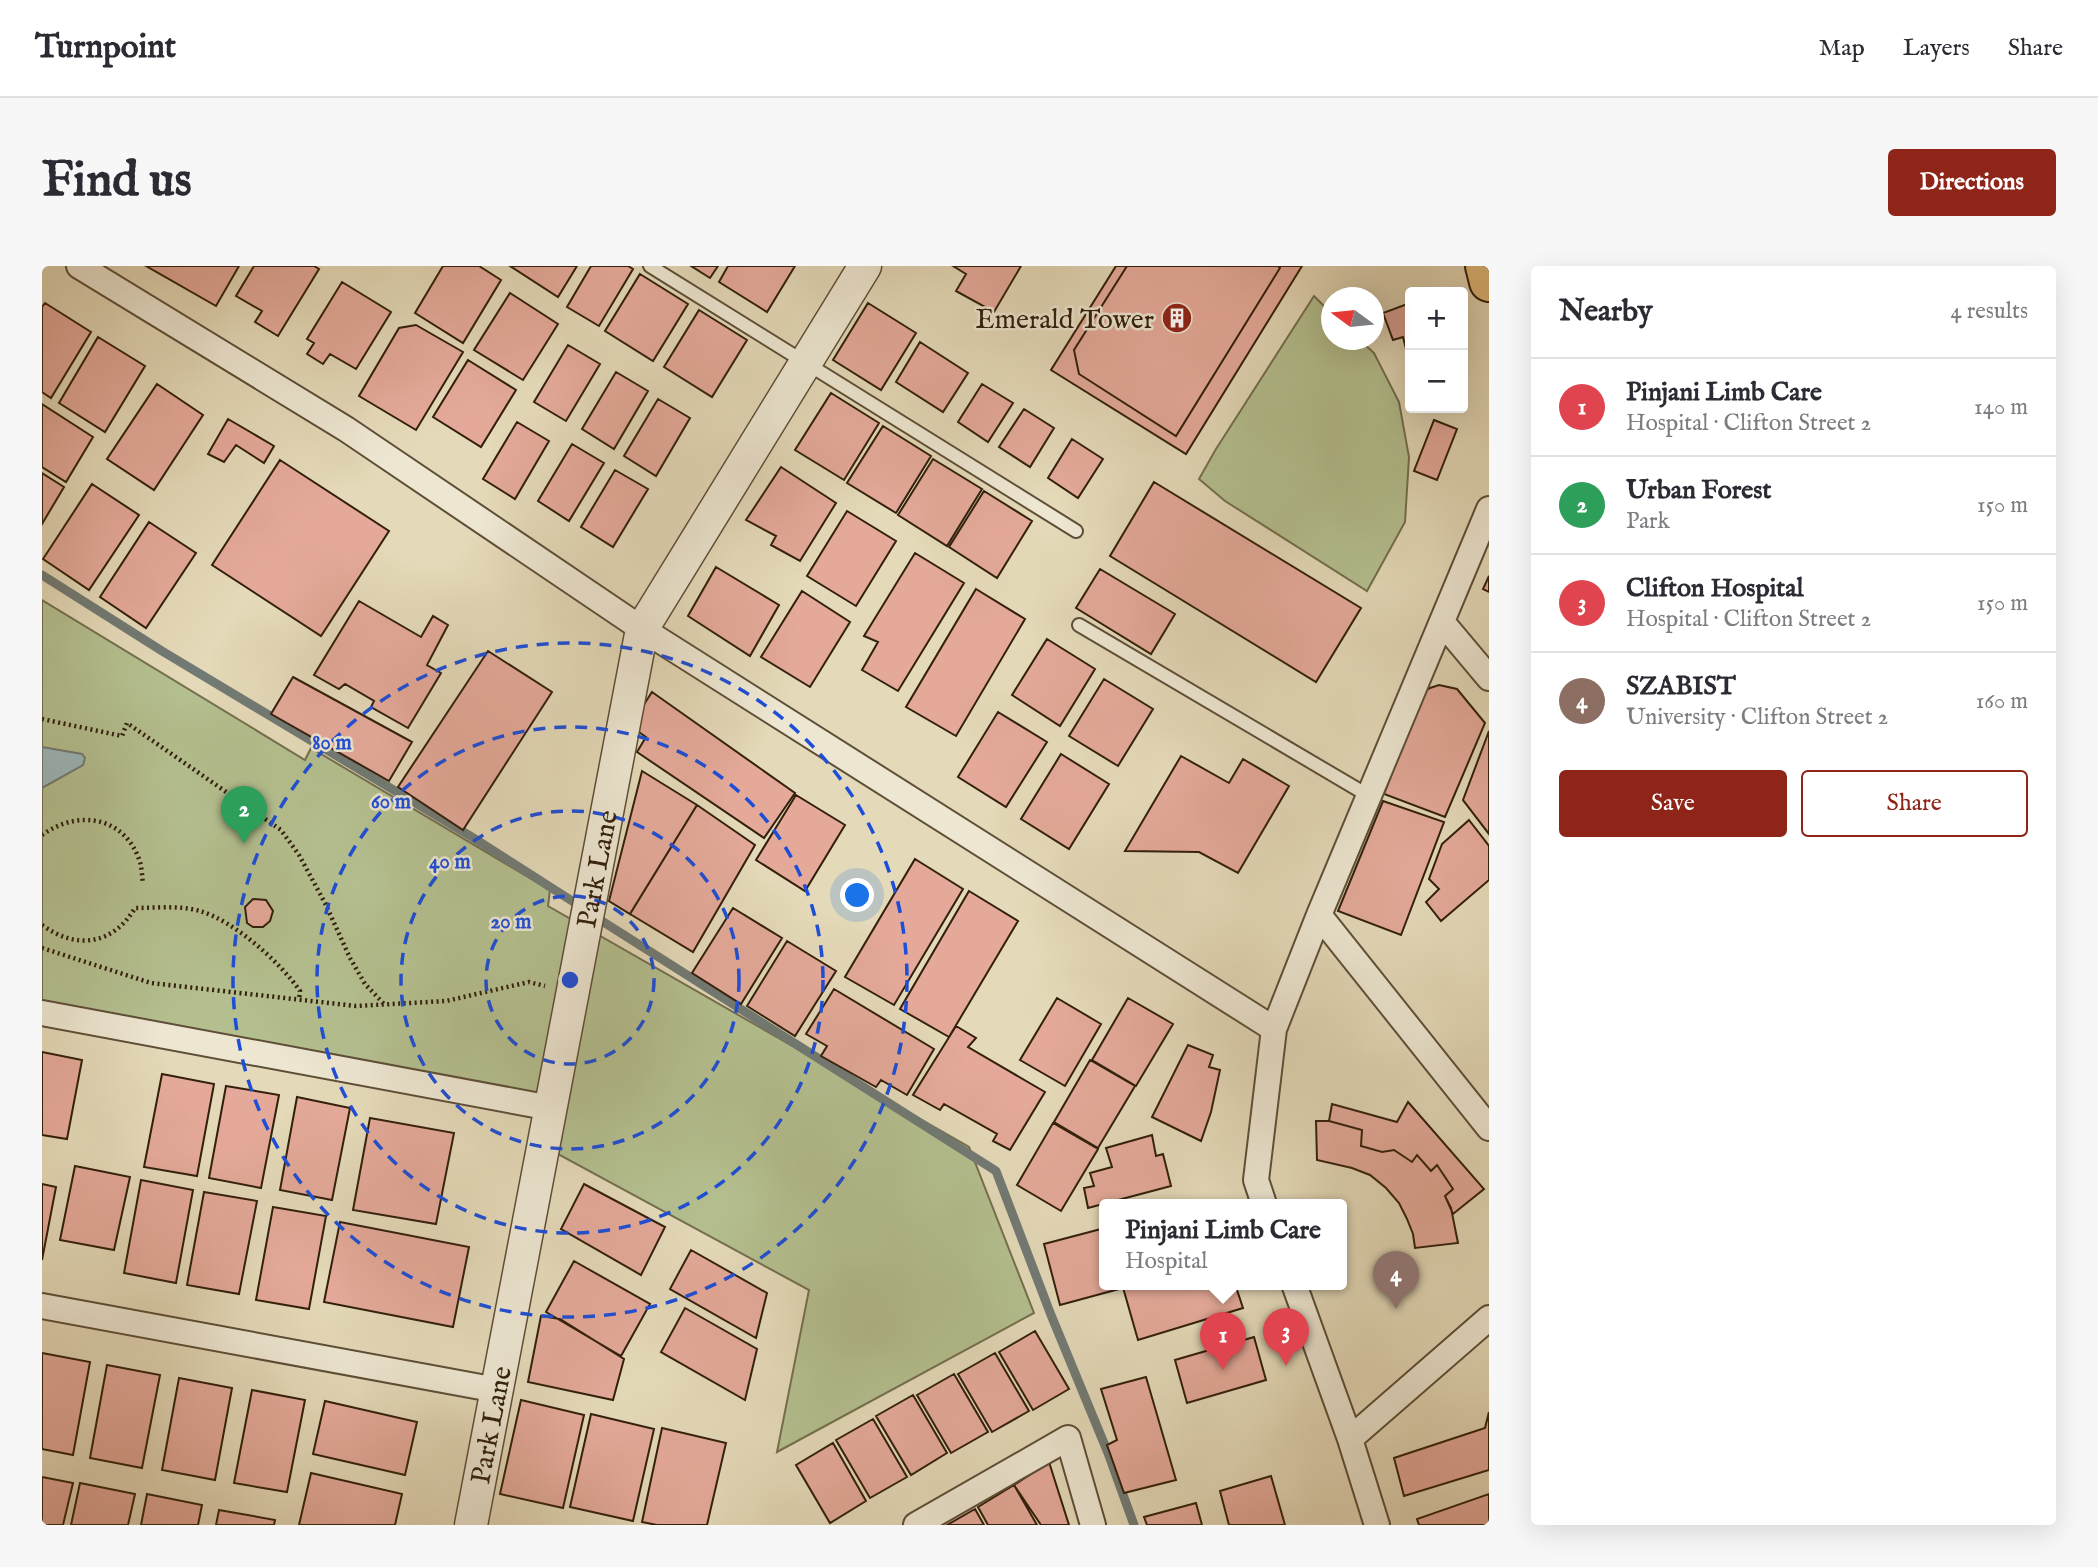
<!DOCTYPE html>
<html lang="en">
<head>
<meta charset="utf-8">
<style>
  :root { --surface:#fff; --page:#f7f7f7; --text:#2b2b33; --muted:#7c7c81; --line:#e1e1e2; --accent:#8f2418 }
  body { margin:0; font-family:"IM FELL English",serif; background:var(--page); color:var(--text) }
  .controls { position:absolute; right:21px; top:21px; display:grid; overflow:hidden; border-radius:7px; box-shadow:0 7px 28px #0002 }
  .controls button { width:63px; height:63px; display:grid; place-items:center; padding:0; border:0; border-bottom:2px solid var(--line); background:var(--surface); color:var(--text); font:35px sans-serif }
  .compass { position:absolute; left:1279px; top:21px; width:63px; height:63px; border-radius:50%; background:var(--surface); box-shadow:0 7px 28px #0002; rotate:285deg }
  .you { position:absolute; left:816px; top:630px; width:24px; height:24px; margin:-18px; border:5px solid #fff; border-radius:50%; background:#1a73e8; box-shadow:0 0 0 10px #1a73e833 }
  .badge { display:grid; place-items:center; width:46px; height:46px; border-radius:50%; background:var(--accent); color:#fff; font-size:23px; font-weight:700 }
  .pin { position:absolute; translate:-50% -58px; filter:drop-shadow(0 2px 4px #0008) }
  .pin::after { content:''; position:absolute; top:37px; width:24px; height:21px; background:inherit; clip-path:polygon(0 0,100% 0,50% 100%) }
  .popup { position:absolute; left:1057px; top:933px; width:248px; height:91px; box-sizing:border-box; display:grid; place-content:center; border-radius:7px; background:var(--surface); filter:drop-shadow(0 2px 5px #0005); font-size:23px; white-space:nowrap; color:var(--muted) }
  .popup b { font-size:26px; color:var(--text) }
  .popup::after { content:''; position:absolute; left:50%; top:100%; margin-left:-14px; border:14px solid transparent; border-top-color:var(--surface) }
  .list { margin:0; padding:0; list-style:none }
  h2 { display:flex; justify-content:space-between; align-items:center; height:91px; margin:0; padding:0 28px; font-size:30px }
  h2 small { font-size:23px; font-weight:400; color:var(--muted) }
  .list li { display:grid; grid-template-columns:46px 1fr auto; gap:21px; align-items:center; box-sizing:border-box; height:98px; padding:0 28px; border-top:2px solid var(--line) }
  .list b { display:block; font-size:26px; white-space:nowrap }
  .list p { margin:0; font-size:23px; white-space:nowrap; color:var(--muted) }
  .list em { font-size:23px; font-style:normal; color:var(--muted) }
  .actions { display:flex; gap:14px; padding:21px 28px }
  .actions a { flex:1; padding:16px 0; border:2px solid var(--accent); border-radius:7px; text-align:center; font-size:24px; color:var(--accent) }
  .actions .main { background:var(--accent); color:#fff }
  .map { position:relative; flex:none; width:1447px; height:1259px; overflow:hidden; border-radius:7px }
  header { display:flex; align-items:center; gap:42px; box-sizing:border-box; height:98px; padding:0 35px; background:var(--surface); border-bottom:2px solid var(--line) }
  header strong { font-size:33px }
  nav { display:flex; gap:38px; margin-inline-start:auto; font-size:24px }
  .intro { display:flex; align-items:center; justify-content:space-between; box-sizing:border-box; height:168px; padding:0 42px }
  h1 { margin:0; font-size:49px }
  .button { padding:18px 32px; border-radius:7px; background:var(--accent); color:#fff; font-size:24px; font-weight:700 }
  main { display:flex; gap:42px; padding:0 42px }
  aside { flex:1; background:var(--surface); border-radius:7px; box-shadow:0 7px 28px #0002 }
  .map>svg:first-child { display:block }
</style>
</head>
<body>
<header>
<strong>Turnpoint</strong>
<nav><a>Map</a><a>Layers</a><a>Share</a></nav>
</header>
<div class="intro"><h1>Find us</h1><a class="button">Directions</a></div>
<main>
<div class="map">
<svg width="1447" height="1259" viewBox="0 0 1447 1259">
  <rect width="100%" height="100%" fill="#e4d9b8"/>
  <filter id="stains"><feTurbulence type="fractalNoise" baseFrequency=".00286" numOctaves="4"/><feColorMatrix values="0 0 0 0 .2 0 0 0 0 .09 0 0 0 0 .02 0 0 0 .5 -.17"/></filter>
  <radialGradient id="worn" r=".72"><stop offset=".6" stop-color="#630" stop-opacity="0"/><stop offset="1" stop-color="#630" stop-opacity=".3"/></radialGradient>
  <path fill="#b4bf8f" stroke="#736f4e" stroke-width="2" d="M1272,30L1289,47L1290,74H1318L1332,87L1357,136L1367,191L1363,256L1325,325L1183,235L1157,213L1174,183Z
    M0,334L263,494L269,482L508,624L506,640L927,881L992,1047L735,1186L767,1024L501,880L508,842L0,747Z"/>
  <path fill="#9bb7ba" stroke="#717a74" stroke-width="2" d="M0,481L40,488L43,492L41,499L0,522Z"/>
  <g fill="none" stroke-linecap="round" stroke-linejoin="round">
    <path stroke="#717a74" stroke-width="9" d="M0,309L120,385L430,571L541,642
      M552,650L954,905L1009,1049L1066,1187L1092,1259"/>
  </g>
  <path fill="#e4a999" stroke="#321f0c" stroke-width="2" d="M104,0H197L174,40Z
    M212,0H272L277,3L236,70L213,56L220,45L194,30Z
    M401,0H437L459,14L421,77L373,47Z
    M468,0H535L516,31Z
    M549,0H586L591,3L557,60L525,41Z
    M649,0H676L668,12Z
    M686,0H753L725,46L677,16Z
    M911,0H979L952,46L914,25L924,8Z
    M1074,0H1260L1144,188L1009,104Z
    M1085,0H1236L1238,2L1134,170L1037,108L1032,84Z
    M598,8L646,38L611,95L563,65Z
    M300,16L349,46L314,103L288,88L281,98L265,88L272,77L265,73Z
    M468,27L516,58L481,114L432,84Z
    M3,37L49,66L9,132L0,126V41Z
    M826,37L874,67L839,124L791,94Z
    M1368,37V81L1364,83L1361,71L1351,74L1341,47Z
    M657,44L705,74L670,131L622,101Z
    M374,59L421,86L374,164L317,130L357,62Z
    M56,71L103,100L63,166L17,137Z
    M878,76L926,107L901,146L854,116Z
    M526,79L558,98L524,155L492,136Z
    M426,94L474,124L439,181L391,151Z
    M574,106L606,125L572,183L540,163Z
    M115,118L161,149L112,224L65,193Z
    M940,118L971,137L946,176L916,156Z
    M789,127L837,157L802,214L753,184Z
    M616,133L648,152L614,210L582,190Z
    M0,138L51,171L24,216L0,201Z
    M982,143L1012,162L988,201L957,181Z
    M186,153L232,180L222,197L194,179L182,196L166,188Z
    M1392,154L1415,163L1395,214L1372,205Z
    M475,156L507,175L473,233L441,213Z
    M841,160L889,190L854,247L805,217Z
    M1030,173L1061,193L1036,232L1006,212Z
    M530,178L562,197L527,255L496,235Z
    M891,193L940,223L905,280L856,249Z
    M238,194L347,265L279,370L170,299Z
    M739,201L794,237L758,295L729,279L734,270L704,254Z
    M573,204L606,223L571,281L539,261Z
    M0,207L22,221L0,258Z
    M1112,216L1319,342L1274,416L1068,290Z
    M50,218L97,249L47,324L1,293Z
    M942,225L990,255L955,312L907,281Z
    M805,245L854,275L814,340L765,310Z
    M107,256L154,287L104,362L58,331Z
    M873,287L922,317L856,425L820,404L836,376L822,370Z
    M674,301L737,339L708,390L646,350Z
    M1058,303L1133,348L1109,388L1034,342Z
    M1447,310V326L1441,323Z
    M934,323L983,353L914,470L864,441Z
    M760,325L808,356L768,421L719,391Z
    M317,335L379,371L391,350L406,359L385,399L399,407L366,462L329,441L332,435L303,418L297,423L272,409Z
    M1005,373L1053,403L1018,460L970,429Z
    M446,385L510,426L421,564L356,521Z
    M251,411L370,476L347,515L229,448Z
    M1062,413L1111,443L1076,500L1027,470Z
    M1397,419L1415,423L1443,457L1403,551L1342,528L1381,427L1388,422Z
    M610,426L753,527L722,572L595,486L604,471L588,460Z
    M956,446L1005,476L964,541L916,511Z
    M1447,465V568L1421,534Z
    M1019,488L1067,518L1027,583L979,553Z
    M1139,490L1187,517L1201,493L1247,520L1196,607L1157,586L1083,585Z
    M600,505L655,539L588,648L567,635Z
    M754,529L803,559L763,625L714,594Z
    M1341,535L1402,556L1359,669L1296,645Z
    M655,539L713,579L651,686L588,648Z
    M1427,554L1447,580V614L1399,655L1384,636L1397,623L1387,613L1400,578Z
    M873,593L921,623L852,739L803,711Z
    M927,625L976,655L907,771L858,743Z
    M211,633L224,634L231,645L228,655L221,661H211L205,657L203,641Z
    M691,642L740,672L699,738L650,707Z
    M745,675L794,705L753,770L705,740Z
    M792,723L892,783L865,829L839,814L834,821L779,790L785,780L764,768Z
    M1015,732L1059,758L1023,820L978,794Z
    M1086,732L1131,758L1094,820L1050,794Z
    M914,760L934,772L926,781L1003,826L968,884L951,875L955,868L902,838L898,844L871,829Z
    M1146,779L1171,789L1167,801L1178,804L1169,846L1159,875L1110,851Z
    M0,786L40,794L25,873L0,869Z
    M1048,794L1093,820L1056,882L1012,856Z
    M120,808L172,818L155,910L102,901Z
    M184,820L237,829L219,922L167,912Z
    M255,831L308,842L290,934L238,924Z
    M1366,836L1442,923L1411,948L1403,930L1411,923L1395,899L1389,905L1375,889L1370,896L1352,884L1340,886L1319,880L1320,864L1287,855L1290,838L1355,856Z
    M328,852L412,867L394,958L311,944Z
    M1274,855H1287L1320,864L1319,880L1340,886L1352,884L1370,896L1375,889L1389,905L1395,899L1411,923L1403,930L1409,942L1416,977L1373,982L1371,968L1365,953L1357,937L1344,922L1328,909L1310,902L1275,894Z
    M1011,857L1056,883L1019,945L975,919Z
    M1110,869L1114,890L1121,888L1129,920L1046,942L1042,922L1052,920L1048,907L1070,901L1064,882Z
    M33,900L88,911L72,984L18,974Z
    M99,914L151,924L134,1017L82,1007Z
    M0,918L14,921L0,994Z
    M542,918L623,961L599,1009L519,963Z
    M162,926L215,935L197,1028L145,1019Z
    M231,941L284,950L267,1043L214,1034Z
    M298,956L427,981L411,1061L282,1036Z
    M1059,963L1062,973V1018H1075L1077,1023L1018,1039L1002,978Z
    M649,984L725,1027L714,1072L628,1023Z
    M532,995L608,1038L579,1090L504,1046Z
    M1080,1018H1193L1201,1042L1096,1074Z
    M643,1042L715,1083L703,1134L619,1086Z
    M499,1050L518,1053L582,1093L571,1134L486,1116Z
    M993,1065L1027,1123L991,1144L957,1086Z
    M1212,1071L1224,1114L1145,1137L1133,1094Z
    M0,1087L48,1096L31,1189L0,1183Z
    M953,1087L987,1145L950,1166L916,1108Z
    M65,1099L118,1109L100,1202L48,1192Z
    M912,1108L946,1166L909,1187L875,1129Z
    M1104,1111L1134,1214L1082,1227L1065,1179L1075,1174L1059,1123Z
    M137,1112L190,1122L173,1214L120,1204Z
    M210,1124L263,1134L245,1226L192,1217Z
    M871,1129L905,1187L869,1209L834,1150Z
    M479,1134L542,1149L521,1242L458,1228Z
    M283,1135L375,1156L363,1209L271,1188Z
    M1447,1146V1204L1362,1230L1352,1192L1443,1162Z
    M549,1148L612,1163L591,1255L528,1241Z
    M831,1153L865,1211L828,1232L794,1174Z
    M620,1162L684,1177L665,1259H615L600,1256Z
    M791,1177L824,1235L788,1257L754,1199Z
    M1007,1196L1027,1259H999L972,1219Z
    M269,1207L360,1228L353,1259H257Z
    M1229,1210L1243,1259H1187L1178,1225Z
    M0,1211L31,1217L21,1259H0Z
    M38,1217L93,1228L86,1259H29Z
    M972,1219L995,1259H946L936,1241Z
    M105,1228L160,1239L156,1259H99Z
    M1447,1228V1259H1377L1375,1253Z
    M1154,1237L1160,1259H1105L1102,1251Z
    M933,1243L942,1259H905Z
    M177,1244L233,1254L232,1259H174Z"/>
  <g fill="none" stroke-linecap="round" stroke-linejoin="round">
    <g stroke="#5e4e37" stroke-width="16">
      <path id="service" d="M608,0L1034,265
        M1037,359L1327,530"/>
    </g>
    <g stroke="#5e4e37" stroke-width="28">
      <path id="minor" d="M37,0L304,163L600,363L1232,763
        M1400,356L1447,412
        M1277,649L1447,862
        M0,747L509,842
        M1222,938L1214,914L1232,763L1277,649L1447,243
        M1252,1018L1308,1173L1335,1259
        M0,1040L455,1124
        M1308,1173L1447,1052
        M874,1259L1026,1172L1051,1259"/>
    </g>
    <g stroke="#5e4e37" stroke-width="35">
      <g id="tertiary">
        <path id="s1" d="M429,1259L600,363L823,0"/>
      </g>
    </g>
    <g stroke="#321f0c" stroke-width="42">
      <path id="primary" d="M1443,0L1447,16"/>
    </g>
    <path stroke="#321f0c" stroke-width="4.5" stroke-dasharray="2 3.5" stroke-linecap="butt" d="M0,453L80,470L85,457L239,564L257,589L283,637L308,692L323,718L342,738
      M0,569C36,543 83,550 98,596C100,603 100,611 101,618
      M0,659C34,684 71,679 93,642C114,642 137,639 158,645C192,655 238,696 258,725L257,734
      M0,682L109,717L314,740L404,735L487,716L503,720"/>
    <use href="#service" stroke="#ede6d1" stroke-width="12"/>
    <use href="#minor" stroke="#ede6d1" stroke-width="24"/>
    <use href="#tertiary" stroke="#ede6d1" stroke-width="32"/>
    <use href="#primary" stroke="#e2bc7c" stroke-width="38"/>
  </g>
  <g fill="none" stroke="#1d4ed8" stroke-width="3.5" stroke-dasharray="12 9">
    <circle cx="528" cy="714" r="84"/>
    <circle cx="528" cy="714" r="169"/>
    <circle cx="528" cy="714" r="253"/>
    <circle cx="528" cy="714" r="337"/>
  </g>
  <defs>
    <g id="building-disc" transform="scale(1.575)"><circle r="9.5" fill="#8f2418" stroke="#ede6d1"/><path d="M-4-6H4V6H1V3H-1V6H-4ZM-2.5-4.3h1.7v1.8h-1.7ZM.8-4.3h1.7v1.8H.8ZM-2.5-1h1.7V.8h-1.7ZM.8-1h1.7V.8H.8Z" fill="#fff"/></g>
  </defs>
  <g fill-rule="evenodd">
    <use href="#building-disc" x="1135" y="52"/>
  </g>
  <g text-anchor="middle" stroke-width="5" stroke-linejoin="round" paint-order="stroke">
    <g font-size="28" fill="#321f0c" stroke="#ede6d1" text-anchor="end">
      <text x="1112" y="62">Emerald Tower</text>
    </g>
    <g font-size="28" fill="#321f0c" stroke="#ede6d1">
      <text dy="10" stroke="none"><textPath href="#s1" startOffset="668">Park Lane</textPath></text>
      <text dy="10" stroke="none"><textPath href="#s1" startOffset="102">Park Lane</textPath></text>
    </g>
  </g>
  <circle cx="528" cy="714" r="10" fill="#1d4ed8" stroke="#ede6d1" stroke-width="3.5"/>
  <g font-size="21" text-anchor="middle" font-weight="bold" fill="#1d4ed8" stroke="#ede6d1" stroke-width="5" stroke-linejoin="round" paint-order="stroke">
    <text x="290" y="483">80 m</text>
    <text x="349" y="542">60 m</text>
    <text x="408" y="602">40 m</text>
    <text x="469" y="662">20 m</text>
  </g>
  <rect width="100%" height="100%" filter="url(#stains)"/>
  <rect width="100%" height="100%" fill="url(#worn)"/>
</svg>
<div class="controls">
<button>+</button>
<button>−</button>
</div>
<svg class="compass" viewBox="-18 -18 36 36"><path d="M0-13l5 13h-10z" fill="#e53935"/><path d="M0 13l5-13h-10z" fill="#7c7c81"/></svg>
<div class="you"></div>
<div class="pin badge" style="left:1181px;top:1104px;background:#e0444e">1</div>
<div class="popup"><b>Pinjani Limb Care</b>Hospital</div>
<div class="pin badge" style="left:202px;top:578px;background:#2e9e5b">2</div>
<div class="pin badge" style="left:1244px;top:1100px;background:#e0444e">3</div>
<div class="pin badge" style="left:1354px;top:1043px;background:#8d6e63">4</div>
</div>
<aside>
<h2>Nearby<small>4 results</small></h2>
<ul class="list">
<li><span class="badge" style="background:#e0444e">1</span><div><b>Pinjani Limb Care</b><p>Hospital · Clifton Street 2</p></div><em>140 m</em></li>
<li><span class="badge" style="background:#2e9e5b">2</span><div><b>Urban Forest</b><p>Park</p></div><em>150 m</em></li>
<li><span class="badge" style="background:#e0444e">3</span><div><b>Clifton Hospital</b><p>Hospital · Clifton Street 2</p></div><em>150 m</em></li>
<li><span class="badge" style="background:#8d6e63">4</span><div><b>SZABIST</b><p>University · Clifton Street 2</p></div><em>160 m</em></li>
</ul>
<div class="actions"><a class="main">Save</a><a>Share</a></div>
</aside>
</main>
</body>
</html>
